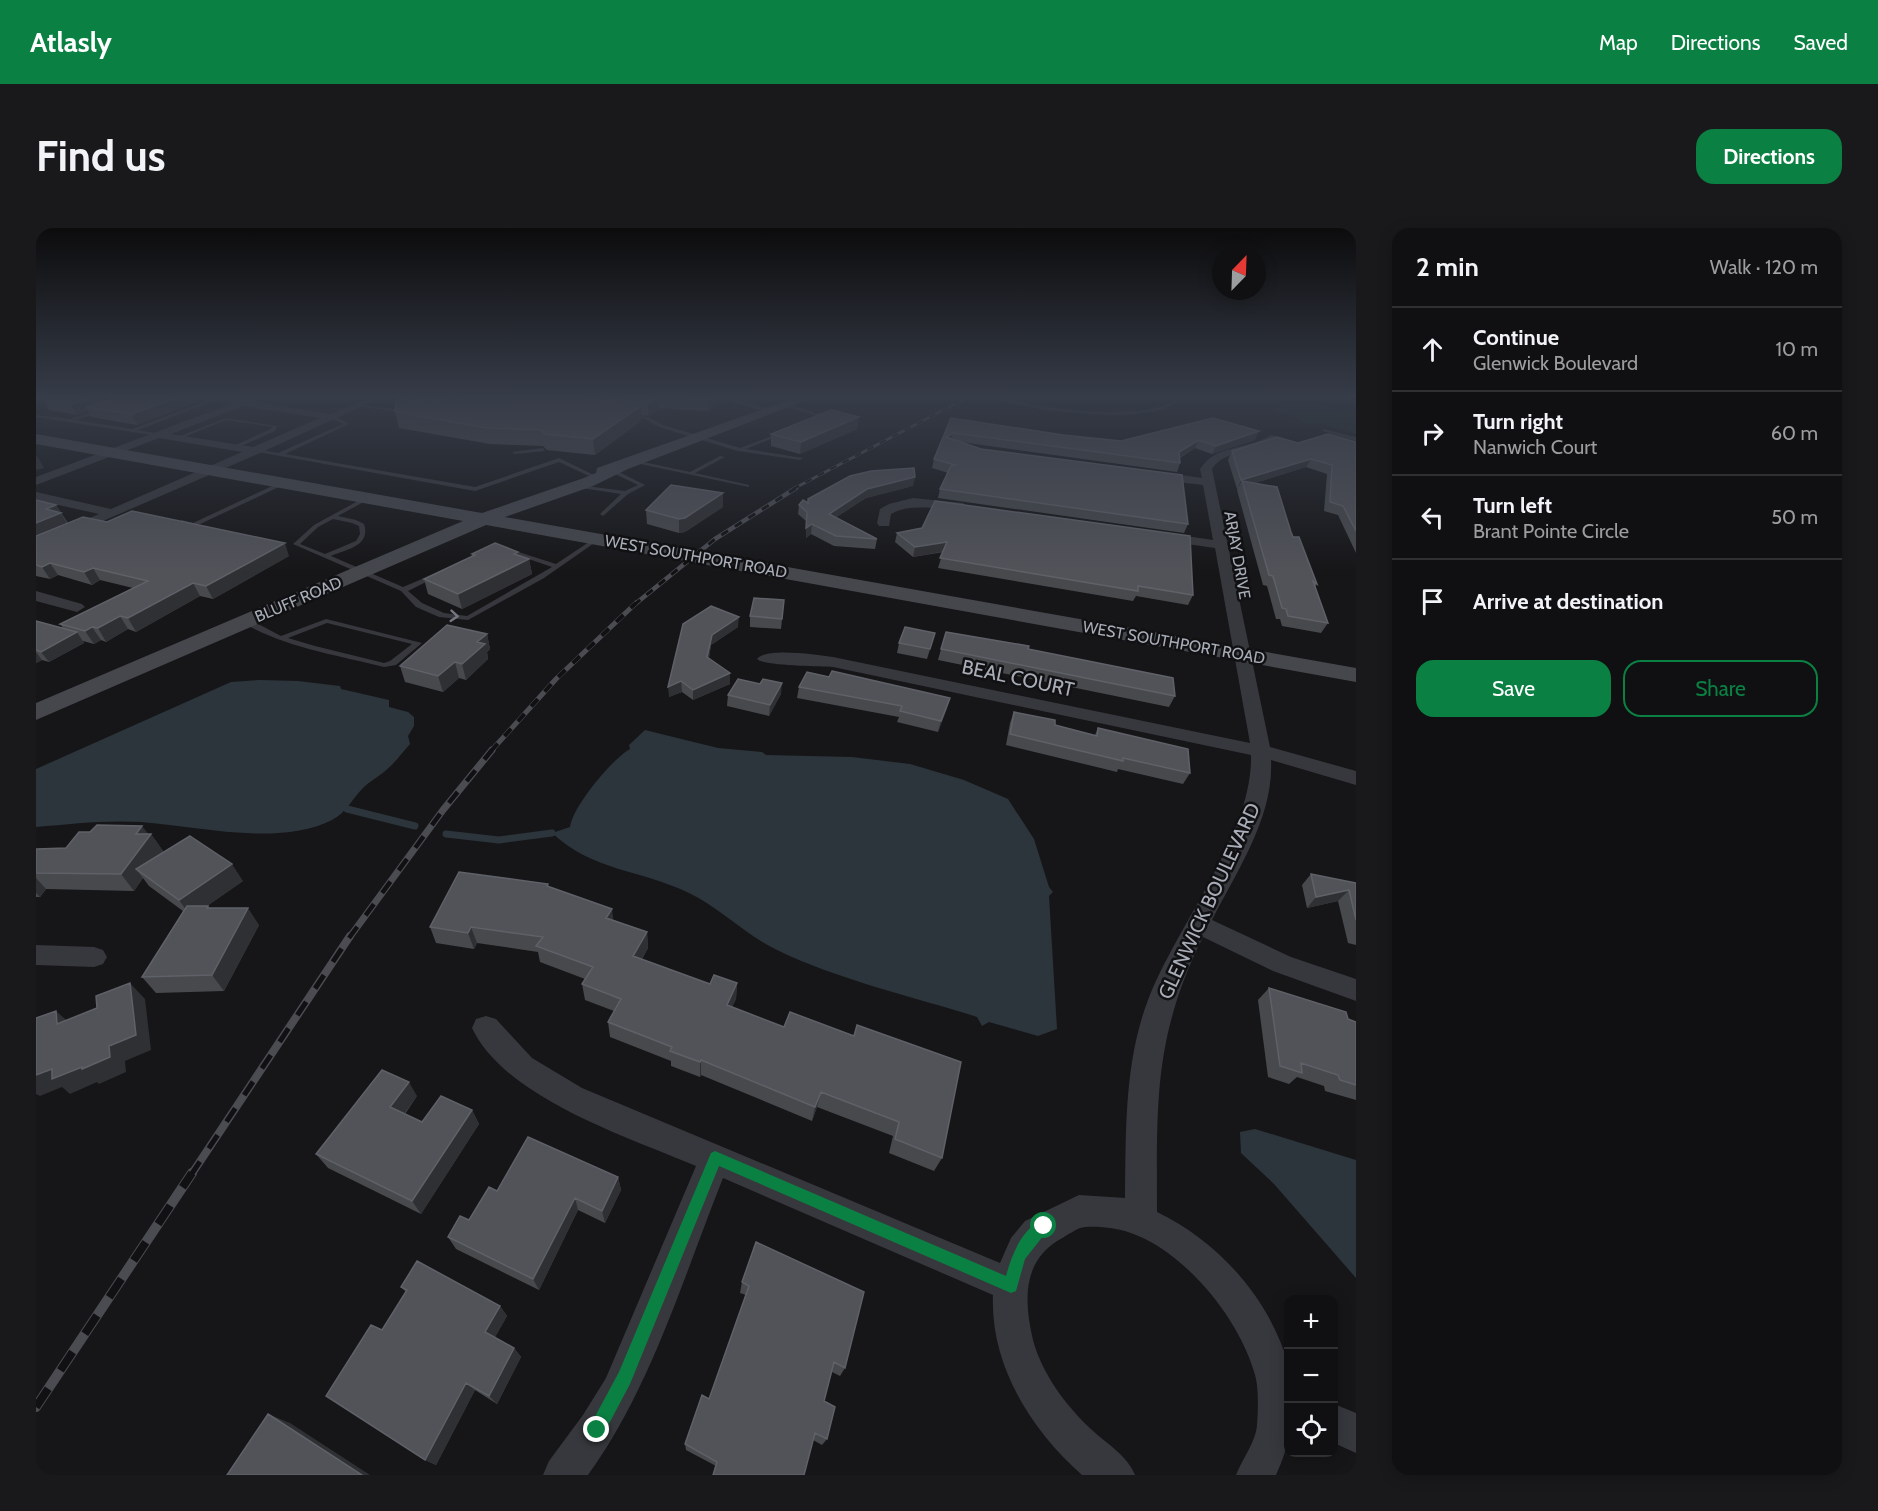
<!DOCTYPE html>
<html lang="en">
<head>
<meta charset="utf-8">
<style>
  :root { --surface:#101012; --page:#19191b; --text:#f1f3f6; --muted:#9c9d9f; --line:#303032; --accent:#0b8043 }
  body { margin:0; font-family:Cabin,sans-serif; background:var(--page); color:var(--text) }
  .controls { position:absolute; right:18px; bottom:18px; display:grid; overflow:hidden; border-radius:12px; box-shadow:0 3px 15px #0003 }
  .controls button { width:54px; height:54px; display:grid; place-items:center; padding:0; border:0; border-bottom:2px solid var(--line); background:var(--surface); color:var(--text); font:30px sans-serif }
  .compass { position:absolute; left:1176px; top:18px; width:54px; height:54px; border-radius:50%; background:var(--surface); box-shadow:0 3px 15px #0003; rotate:23deg }
  .stop { position:absolute; width:18px; height:18px; margin:-14px; border:4px solid #0b8043; border-radius:50%; background:#fff }
  .stop.end { background:#0b8043; border-color:#fff; box-shadow:0 2px 6px #0008 }
  .list { margin:0; padding:0; list-style:none }
  h2 { display:flex; justify-content:space-between; align-items:center; height:78px; margin:0; padding:0 24px; font-size:26px }
  h2 small { font-size:20px; font-weight:400; color:var(--muted) }
  .list li { display:grid; grid-template-columns:39px 1fr auto; gap:18px; align-items:center; box-sizing:border-box; height:84px; padding:0 24px; border-top:2px solid var(--line) }
  .list b { display:block; font-size:22px; white-space:nowrap }
  .list p { margin:0; font-size:20px; white-space:nowrap; color:var(--muted) }
  .list em { font-size:20px; font-style:normal; color:var(--muted) }
  .actions { display:flex; gap:12px; padding:18px 24px }
  .actions a { flex:1; padding:14px 0; border:2px solid var(--accent); border-radius:18px; text-align:center; font-size:21px; color:var(--accent) }
  .actions .main { background:var(--accent); color:#fff }
  .icon { flex:none; width:33px; height:33px; fill:none; stroke:currentColor; stroke-width:2; stroke-linecap:round; stroke-linejoin:round }
  .map { position:relative; flex:none; width:1320px; height:1247px; overflow:hidden; border-radius:18px }
  header { display:flex; align-items:center; gap:36px; box-sizing:border-box; height:84px; padding:0 30px; background:var(--accent); color:#fff }
  header strong { font-size:28px }
  nav { display:flex; gap:33px; margin-inline-start:auto; font-size:21px }
  .intro { display:flex; align-items:center; justify-content:space-between; box-sizing:border-box; height:144px; padding:0 36px }
  h1 { margin:0; font-size:42px }
  .button { padding:15px 27px; border-radius:18px; background:var(--accent); color:#fff; font-size:21px; font-weight:700 }
  main { display:flex; gap:36px; padding:0 36px }
  aside { flex:1; background:var(--surface); border-radius:18px; box-shadow:0 3px 15px #0003 }
  .map>svg:first-child { display:block }
</style>
</head>
<body>
<header>
<strong>Atlasly</strong>
<nav><a>Map</a><a>Directions</a><a>Saved</a></nav>
</header>
<div class="intro"><h1>Find us</h1><a class="button">Directions</a></div>
<main>
<div class="map">
<svg width="1320" height="1247" viewBox="0 0 1320 1247">
  <rect width="100%" height="100%" fill="#161618"/>
  <path fill="#1e261f" d="M1270,175L1320,184V206L1286,196H1270L1258,188L1238,184L1244,176Z"/>
  <path fill="#2c353c" d="M223,452L262,453L304,458L305,461L353,472V479L372,484L378,489V498L372,508L374,516C366,525 358,536 349,543C342,549 334,553 327,560C316,571 311,584 296,592C243,619 161,598 105,594C69,592 35,596 0,599V541L195,454Z
    M609,502L682,520L726,524L730,527L816,529L874,536L928,552L972,571L998,611L1013,659L1017,664L1013,668L1021,801L1002,808L953,794L946,798L941,789C875,768 803,752 741,722C708,706 683,679 653,665C604,641 558,644 516,605L534,599C537,578 576,531 594,521L593,517Z
    M1219,901L1320,932V1050L1238,956L1205,925L1204,904Z"/>
  <g fill="none" stroke-linecap="round" stroke-linejoin="round">
    <path stroke="#2c353c" stroke-width="3" d="M955,170C999,180 1109,199 1145,170"/>
    <path stroke="#2c353c" stroke-width="7" d="M311,581L379,598
      M410,606L463,612L516,605"/>
    <path fill="#37383d" fill-rule="evenodd" d="M12,170V171L0,173V171Z
      M174,170H182L208,175L206,176L181,172L102,202L124,206L122,208L0,189V187L34,191L66,181L68,183L40,192L96,201L175,171Z
      M322,176L372,183L374,184L372,185L320,178Z
      M748,176H752L788,188L776,192V190L781,188L748,178Z
      M591,186L612,189L627,197L704,220L749,203V205L710,221L767,230L764,232L702,223L623,199L609,191L589,188Z
      M295,188H299L313,196L249,226L439,259L523,230L558,247L553,248L523,234L439,263L217,223L220,221L242,225L307,196L295,190Z
      M190,190L241,198L239,203L199,221L197,218L235,201L236,199L190,192L143,211L139,210Z
      M1287,201L1320,209V213L1287,203Z
      M507,220L509,223L479,226L476,224Z
      M684,228L689,229L659,245L713,257V259L595,234L598,232L654,244Z
      M577,241L609,257L592,266L567,288L564,286L565,285L585,266L539,259L542,257L589,263L602,257L575,244Z
      M247,253L249,254V256L160,298L143,294L146,292L157,295Z
      M331,268L334,270L333,271L302,288L320,292L328,296C335,318 311,321 295,328L367,359L398,346H402V348L372,363L386,375L408,385L431,388L516,339L469,323V321H473L520,336L559,310L564,311L508,350L432,392L403,389L380,379L365,363L257,316L278,297ZM297,291L316,295L323,298L324,306L320,313L289,326L264,316L282,299Z
      M207,391H213L245,408L290,391L386,415L360,437L348,439C300,427 251,420 207,395ZM291,395L376,416L354,433L348,435L279,418L252,410Z"/>
    <path fill="#37383d" fill-rule="evenodd" d="M211,170H224L218,174L295,186L332,170H344L224,225L0,322V313L63,286L0,272V264L75,281L206,224L123,210L0,257V249ZM207,178L284,190L217,219L135,206Z
      M680,170H695L740,182L735,185Z
      M1235,207L1244,209C1226,228 1190,218 1176,241L1234,519L1320,543V557L1235,532C1238,589 1201,643 1176,692L1255,729L1320,751V773L1237,743L1167,709C1117,809 1121,877 1121,984C1183,1014 1232,1069 1252,1135C1255,1147 1252,1164 1252,1176C1252,1209 1254,1217 1240,1247H1200C1206,1232 1220,1213 1221,1197C1222,1183 1223,1161 1219,1147C1204,1091 1147,1020 1089,1003C1079,1000 1054,997 1044,1000C1039,1002 1033,1006 1028,1009C987,1030 987,1070 997,1112C1006,1146 1030,1178 1056,1202C1072,1217 1091,1227 1099,1247H1046C995,1202 954,1137 957,1067L687,950C647,1050 615,1160 552,1247H507L513,1233L547,1187L570,1150L660,938C592,909 469,870 436,800L440,791L450,788L460,791L496,830L546,860L964,1035L975,1010L989,993L1043,967L1089,970C1090,904 1088,835 1112,772C1141,697 1217,606 1215,527L797,439C784,438 727,438 721,431C731,419 781,427 797,429L1214,515L1179,320L1123,312L1116,308L1123,304L1177,312L1167,257L1117,251L1111,247L1117,243L1166,250L1164,241C1180,216 1212,222 1235,207Z
      M877,270L927,275L933,279C923,288 879,271 855,286L853,298H843L841,295L844,281L853,276Z
      M0,363L46,376L49,379L41,384L0,373Z
      M0,717L58,719L67,722L71,729L67,736L58,739L0,737Z
      M1298,1176L1320,1185V1225L1298,1215Z"/>
    <path fill="#45474d" fill-rule="evenodd" d="M758,170H776L592,241L557,258L469,289L1320,440V454L450,297L0,492V475L427,293L0,216V206L446,285L545,251L560,245L561,240Z"/>
    <g stroke="#4a4c52" stroke-width="3">
      <path id="rail-far5" d="M757,261L930,170"/>
    </g>
    <g stroke="#4a4c52" stroke-width="4.5">
      <path id="rail-far4" d="M598,377L679,311L760,260"/>
    </g>
    <g stroke="#4a4c52" stroke-width="5">
      <path id="rail-far3" d="M455,523L520,451L600,375"/>
    </g>
    <g stroke="#4a4c52" stroke-width="7">
      <path id="rail-far2" d="M313,710L407,582L456,522"/>
    </g>
    <g stroke="#4a4c52" stroke-width="8">
      <path id="rail-far1" d="M155,947L314,708"/>
    </g>
    <g stroke="#4a4c52" stroke-width="10">
      <path id="rail" d="M0,1179L156,945"/>
    </g>
    <use href="#rail-far5" stroke="#111113" stroke-width="2" stroke-dasharray="7" stroke-linecap="butt"/>
    <use href="#rail-far4" stroke="#111113" stroke-width="3" stroke-dasharray="8" stroke-linecap="butt"/>
    <use href="#rail-far3" stroke="#111113" stroke-width="4" stroke-dasharray="10" stroke-linecap="butt"/>
    <use href="#rail-far2" stroke="#111113" stroke-width="4.5" stroke-dasharray="14" stroke-linecap="butt"/>
    <use href="#rail-far1" stroke="#111113" stroke-width="5" stroke-dasharray="16" stroke-linecap="butt"/>
    <use href="#rail" stroke="#111113" stroke-width="8" stroke-dasharray="22" stroke-linecap="butt"/>
  </g>
  <path fill="#47494d" d="M15,170H72L73,171L78,170H76H162L163,173L101,197L55,189L52,183L40,187L13,182L8,172Z
    M361,170H682V173L672,183L623,180L612,188L605,187V193L559,227L511,222L507,218L454,216L363,200L359,184Z
    M823,189L821,201L764,226L735,218V206Z
    M915,190L1027,207L1085,213L1219,212L1176,226L1159,220L1144,230V235L1141,244L925,214L1152,296L1148,305L902,270L904,261L912,245L896,240L898,231Z
    M1320,214V325L1302,287L1288,283L1291,246L1270,239L1219,255L1255,304L1281,356L1279,359L1292,395L1285,405L1246,398L1244,391H1240L1231,358L1227,357L1201,262L1202,261H1201L1192,232L1196,223L1262,215Z
    M877,258L830,270L800,289L841,311L839,321L798,318L775,306L770,310V293L762,286L763,277Z
    M0,272L20,277L32,295L71,294L253,328L177,371L164,368L100,404L92,401L70,414L65,412L58,416L47,413L48,415L13,434L6,432L0,435V393L27,400L24,396L97,360L64,352L56,357L22,347L14,351L0,348Z
    M687,279L649,304L643,305L611,296L610,282Z
    M861,305L1157,367L1152,377L1100,368L1097,373L902,340L907,324L877,329L859,314Z
    M482,324L483,327L493,331L496,346L426,381L392,366L388,351L436,328V326Z
    M748,372L745,401L714,399V388Z
    M675,378L702,399L675,417L673,430L694,456L657,472L646,464L633,469Z
    M899,405L891,431L861,425L863,415Z
    M451,406L454,421L451,424L452,431L430,452L423,450L407,464L369,454L364,438Z
    M905,421H992L1139,468L1133,479L902,432Z
    M793,449L914,470L902,504L861,494L863,489L761,470L763,459Z
    M724,456L745,466L733,488L691,478L692,467Z
    M978,484L1019,497L1059,507L1062,500L1154,545L1147,556L1082,541L1081,544L970,517L974,495Z
    M112,606H115L127,623L125,626L207,653L171,678H172L174,680L223,697L188,763L120,765L106,749L147,683L113,658L107,650L98,663L10,661L4,669H0V621L30,620Z
    M1275,646L1320,655V717L1312,715L1302,673L1271,680L1266,657Z
    M512,656L513,659L578,692L611,704L612,720L606,731L674,756L701,755L700,771L696,779L748,799L906,930L898,943L853,925L857,908L781,879L776,893L665,847L664,849L635,838V833L574,809L572,794L578,783L549,772L546,756L549,751L504,734L502,724L441,715L438,721L400,715L394,699Z
    M1233,760L1312,791L1320,794V872L1289,863L1288,858L1261,849L1253,856L1232,849L1222,772Z
    M381,868L369,886L386,894L436,882L443,896L385,986L292,940L280,926Z
    M582,949L585,962L569,995L542,982L503,1062L420,1021L412,1009L433,992L461,963Z
    M720,1014L809,1140L804,1148L796,1144L788,1173L791,1211L786,1217L777,1212L680,1238L650,1222L649,1216L673,1171L710,1067L704,1065L706,1054Z
    M365,1059L464,1078L471,1088L459,1109L478,1120L485,1129L461,1176L439,1162L400,1237L389,1232L346,1102L370,1064Z"/>
  <path fill="#2f3033" d="M56,170H72L75,175L50,179L52,183L40,187L35,176Z
    M141,170H162L163,173L101,197L96,186Z
    M417,170H444L414,183L412,171Z
    M621,170H623V180L612,188V176Z
    M674,170H682V173L672,183V172Z
    M605,178V193L559,227L557,211Z
    M823,189L821,201L764,226L765,214Z
    M1223,203L1219,212L1176,226L1180,218Z
    M917,205L915,213L910,209Z
    M1163,212L1159,220L1139,232L1143,224Z
    M1,228L8,240L0,242V229Z
    M1275,231L1270,239L1207,259L1206,253L1201,261L1205,252Z
    M879,249L877,258L830,270L792,295L793,286L831,261Z
    M687,265V279L649,304L643,305V291Z
    M20,277L32,297L0,311V295L10,281Z
    M776,296L775,306L770,310V300Z
    M911,314L909,323L877,329L879,319Z
    M249,315L253,328L177,371L170,358Z
    M482,324L484,336L493,331L496,346L426,381L422,366Z
    M14,335L22,347L14,351L6,339Z
    M57,340L64,352L56,357L48,344Z
    M157,355L164,368L100,404L92,390Z
    M84,388L92,401L70,414L62,400Z
    M703,389L702,399L675,417L671,440V429L676,407Z
    M56,399L65,412L58,416L49,403Z
    M41,404L48,415L13,434L5,424Z
    M451,406L454,421L451,424L452,431L430,452L426,436L441,414Z
    M0,424L6,432L0,435Z
    M419,434L423,450L407,464L402,448Z
    M694,445V456L657,472V462Z
    M645,453L646,464L633,469L632,459Z
    M746,455L745,466L733,488L734,477Z
    M914,470L911,481L902,504L905,493Z
    M106,598L114,608L115,606L127,623L109,648L100,641L107,650L98,663L85,646L100,606Z
    M196,636L207,653L155,689L143,672Z
    M0,650L10,661L4,669L0,665Z
    M1313,662L1302,673L1271,680L1280,669Z
    M212,680L223,697L188,763L176,747Z
    M576,681L578,697L570,690Z
    M435,699L441,715L438,721L432,705Z
    M611,704L612,720L598,744L597,728Z
    M94,755L109,771L115,822L89,833L90,844L63,856L61,854L34,866L26,859L4,868L0,866V847L16,841L46,839L73,818Z
    M701,755L700,771L690,792L691,777Z
    M20,783L37,798L21,796Z
    M665,832V847L664,849V834Z
    M373,854L381,868L363,893L354,879Z
    M785,864L781,879L776,893L779,879Z
    M436,882L443,896L385,986L376,973Z
    M582,949L585,962L569,995L566,983Z
    M539,970L542,982L503,1062L497,1051Z
    M464,1078L471,1088L457,1113L449,1104Z
    M478,1120L485,1129L461,1176L453,1168Z
    M430,1155L439,1162L400,1237L389,1232Z
    M232,1186L254,1195L334,1247H326Z"/>
  <path fill="#525359" stroke="#5f6168" stroke-width="1.5" d="M15,170H56L35,176L8,172Z
    M78,170H141L96,186L50,179Z
    M371,170H417L412,171L392,172Z
    M426,170H547L605,178L557,211L509,206L505,202L451,200L359,184L360,171L390,175L415,174Z
    M566,170H621L612,176Z
    M641,170H674L672,172Z
    M795,182L823,189L765,214L735,206Z
    M915,190L1027,207L1085,213L1177,190L1223,203L1180,218L1163,212L1143,224L1144,235L917,205L910,209L945,221L1146,247L1152,296L904,261L915,238L919,237L898,231Z
    M1292,206L1320,214V303L1307,278L1294,274L1296,237L1275,231L1205,252L1196,223L1241,209L1262,215Z
    M878,240L879,249L831,261L793,286L841,311L800,308L776,296L770,300L771,284L763,277L767,272L772,275V271L814,248L835,243Z
    M1206,253L1241,259L1255,304L1257,309H1263L1281,356L1277,353L1292,395L1252,388L1250,381L1246,380L1237,348L1233,347Z
    M635,257L687,265L649,290L643,291L610,282Z
    M0,272L20,277L10,281L25,285L0,295Z
    M899,273L1154,308L1157,367L1102,358V363L904,330L911,314L879,319L861,305L886,300Z
    M96,283L249,315L170,358L157,355L92,390L84,388L62,400L56,399L49,403L24,396L112,353L57,340L48,344L14,335L6,339L0,337V308L47,289L71,294Z
    M459,315L482,324L478,326L493,331L422,366L388,351L439,327L436,326Z
    M718,370L748,372L746,391L714,388Z
    M675,378L703,389L676,407L671,429L694,445L657,462L645,453L632,459L647,396Z
    M0,393L41,404L5,424L0,422Z
    M411,397L451,406L441,414L449,416L426,436L419,434L402,448L364,438Z
    M869,399L899,405L894,421L863,415Z
    M910,404L993,418L992,421L1137,450L1139,468L905,421Z
    M796,443L914,470L905,493L864,483L866,478L763,459L771,444L793,449Z
    M702,451L724,456L727,451L746,455L734,477L692,467Z
    M978,484L1019,492V497L1061,508L1062,500L1152,521L1154,545L1087,530V533L974,506Z
    M61,597L106,598L100,606H115L85,646L0,645V621L30,620L43,604H54Z
    M154,608L196,636L143,672L100,641Z
    M423,644L512,656L511,658L576,681L570,690L611,704L597,728L674,756L678,747L701,755L691,777L748,799L754,784L818,808L821,797L925,834L906,930L859,911L863,894L785,864L779,879L665,832L664,834L634,823L636,819L572,794L585,771L546,756L557,739L500,718L507,709L435,699L432,705L394,699Z
    M1275,646L1320,655V692L1313,662L1280,669Z
    M151,678H172L171,680H212L176,747L106,749Z
    M94,755L100,807L73,818L74,829L46,841V839L16,851V841L0,847V790L20,783L21,796L61,780L60,768Z
    M1233,760L1310,784L1312,791L1320,794V857L1304,852L1302,847L1265,835L1266,845L1244,838Z
    M346,842L373,854L354,879L386,894L405,868L436,882L376,973L280,926Z
    M492,909L582,949L566,983L539,970L497,1051L412,1009L424,988L433,992L453,959L461,963Z
    M720,1014L828,1064L809,1140L798,1134L788,1173L799,1179L791,1211L779,1205L768,1247H677L681,1234L649,1216L666,1167L673,1171L713,1058L706,1054Z
    M381,1033L464,1078L449,1104L478,1120L453,1168L430,1155L389,1232L290,1168L335,1097L346,1102L371,1062L365,1059Z
    M232,1186L326,1247H191Z"/>
  <defs><path id="oneway-chevron" d="M-2-3.5L2.5 0L-2 3.5" fill="none" stroke-width="1.6" stroke-linecap="round" stroke-linejoin="round" transform="scale(1.5)"/></defs>
  <use stroke="#757881" href="#oneway-chevron" transform="translate(418 388) rotate(5)"/>
  <linearGradient id="sky" x2="0" y2="1"><stop stop-color="#0c0c0d"/><stop offset="0.49" stop-color="#363c48"/><stop offset="1" stop-color="#363c48" stop-opacity="0"/></linearGradient>
  <rect width="1320" height="344" fill="url(#sky)"/>
  <path fill="#0b8043" d="M679,923L970,1048C976,1026 986,1000 1008,991L1013,993L1015,998L989,1031L980,1063L975,1065L683,938L594,1156L567,1207L561,1210L555,1207L553,1202L555,1196L583,1144L675,925Z"/>
  <g text-anchor="middle" stroke-width="5" stroke-linejoin="round" paint-order="stroke">
    <g font-size="16" fill="#a8adb8" stroke="#111113">
      <text transform="translate(1202 327) rotate(80)" y="6">ARJAY DRIVE</text>
      <text transform="translate(660 328) rotate(10)" y="6">WEST SOUTHPORT ROAD</text>
      <text transform="translate(262 371) rotate(-23)" y="6">BLUFF ROAD</text>
      <text transform="translate(1138 414) rotate(10)" y="6">WEST SOUTHPORT ROAD</text>
    </g>
    <g font-size="20" fill="#a8adb8" stroke="#111113">
      <text transform="translate(982 450) rotate(12)" y="7">BEAL COURT</text>
      <text transform="translate(1173 673) rotate(-65)" y="7">GLENWICK BOULEVARD</text>
    </g>
  </g>
</svg>
<div class="controls">
<button>+</button>
<button>−</button>
<button><svg class="icon" aria-label="locate" viewBox="0 0 24 24"><circle cx="12" cy="12" r="6"/><path d="M12 2v4M12 18v4M2 12h4M18 12h4"/></svg></button>
</div>
<svg class="compass" viewBox="-18 -18 36 36"><path d="M0-13l5 13h-10z" fill="#e53935"/><path d="M0 13l5-13h-10z" fill="#9c9d9f"/></svg>
<div class="stop" style="left:1008px;top:998px"></div>
<div class="stop end" style="left:561px;top:1202px"></div>
</div>
<aside>
<h2>2 min<small>Walk · 120 m</small></h2>
<ul class="list">
<li><svg class="icon" aria-label="ahead" viewBox="0 0 24 24"><path d="M12 20V5M6 11l6-6 6 6"/></svg><div><b>Continue</b><p>Glenwick Boulevard</p></div><em>10 m</em></li>
<li><svg class="icon" aria-label="right" viewBox="0 0 24 24"><path d="M7 20v-9h11M14 6l5 5-5 5"/></svg><div><b>Turn right</b><p>Nanwich Court</p></div><em>60 m</em></li>
<li><svg class="icon" aria-label="left" viewBox="0 0 24 24"><path d="M17 20v-9H6M10 6l-5 5 5 5"/></svg><div><b>Turn left</b><p>Brant Pointe Circle</p></div><em>50 m</em></li>
<li><svg class="icon" aria-label="arrive" viewBox="0 0 24 24"><path d="M6 21V4h12l-3 4 3 4H6"/></svg><div><b>Arrive at destination</b></div></li>
</ul>
<div class="actions"><a class="main">Save</a><a>Share</a></div>
</aside>
</main>
</body>
</html>
